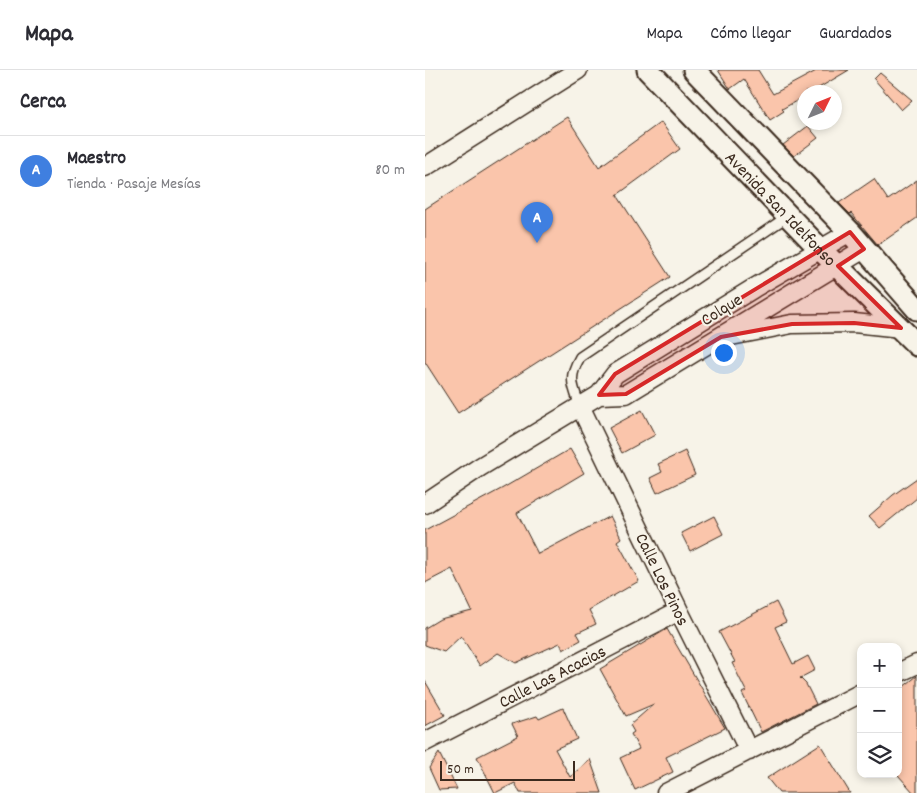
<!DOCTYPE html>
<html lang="es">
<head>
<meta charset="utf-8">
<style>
  :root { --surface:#fff; --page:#f2f2f3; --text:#2b2b33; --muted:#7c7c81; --line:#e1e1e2; --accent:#1f6fb2 }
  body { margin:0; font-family:Dekko,sans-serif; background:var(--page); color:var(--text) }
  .controls { position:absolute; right:15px; bottom:15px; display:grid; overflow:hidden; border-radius:10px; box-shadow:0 2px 8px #0003 }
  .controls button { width:45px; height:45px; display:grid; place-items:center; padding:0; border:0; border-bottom:1px solid var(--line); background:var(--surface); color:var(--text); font:25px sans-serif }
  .compass { position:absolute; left:372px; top:15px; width:45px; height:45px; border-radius:50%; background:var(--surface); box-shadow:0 2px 8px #0003; rotate:47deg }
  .scale { position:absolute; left:15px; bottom:12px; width:135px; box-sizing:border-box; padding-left:5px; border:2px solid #3b2a1e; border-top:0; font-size:14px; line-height:18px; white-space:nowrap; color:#3b2a1e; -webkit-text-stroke:4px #f7f3e8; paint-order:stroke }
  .you { position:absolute; left:298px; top:282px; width:18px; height:18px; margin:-12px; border:4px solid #fff; border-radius:50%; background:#1a73e8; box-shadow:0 0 0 8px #1a73e833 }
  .badge { display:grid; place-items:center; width:32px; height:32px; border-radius:50%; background:var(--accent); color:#fff; font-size:16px; font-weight:700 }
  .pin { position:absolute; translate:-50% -41px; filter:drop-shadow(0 1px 2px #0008) }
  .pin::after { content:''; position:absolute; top:26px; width:18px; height:15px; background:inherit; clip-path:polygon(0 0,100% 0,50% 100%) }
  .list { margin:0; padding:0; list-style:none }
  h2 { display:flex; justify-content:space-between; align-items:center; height:65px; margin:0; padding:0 20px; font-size:21px }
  h2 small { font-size:16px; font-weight:400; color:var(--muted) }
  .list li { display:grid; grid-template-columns:32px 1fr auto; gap:15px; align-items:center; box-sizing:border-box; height:70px; padding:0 20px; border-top:1px solid var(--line) }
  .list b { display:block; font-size:19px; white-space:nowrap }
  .list p { margin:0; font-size:16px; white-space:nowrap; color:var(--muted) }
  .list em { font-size:16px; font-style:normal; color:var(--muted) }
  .icon { flex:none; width:28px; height:28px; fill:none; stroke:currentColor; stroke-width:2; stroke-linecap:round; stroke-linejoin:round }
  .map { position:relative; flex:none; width:492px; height:723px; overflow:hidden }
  header { display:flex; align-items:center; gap:30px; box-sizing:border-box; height:70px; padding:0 25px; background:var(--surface); border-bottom:1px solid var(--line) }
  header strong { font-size:24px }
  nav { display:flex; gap:28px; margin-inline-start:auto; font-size:18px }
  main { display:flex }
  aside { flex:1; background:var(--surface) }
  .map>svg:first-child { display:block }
</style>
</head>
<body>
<header>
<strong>Mapa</strong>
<nav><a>Mapa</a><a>Cómo llegar</a><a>Guardados</a></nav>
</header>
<main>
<aside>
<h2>Cerca<small></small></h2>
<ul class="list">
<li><span class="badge" style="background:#3f7fe0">A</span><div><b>Maestro</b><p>Tienda · Pasaje Mesías</p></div><em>80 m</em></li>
</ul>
</aside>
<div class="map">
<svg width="492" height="723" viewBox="0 0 492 723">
  <rect width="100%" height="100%" fill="#f7f3e8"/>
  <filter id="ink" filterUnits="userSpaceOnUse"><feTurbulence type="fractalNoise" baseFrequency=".02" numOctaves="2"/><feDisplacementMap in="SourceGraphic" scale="10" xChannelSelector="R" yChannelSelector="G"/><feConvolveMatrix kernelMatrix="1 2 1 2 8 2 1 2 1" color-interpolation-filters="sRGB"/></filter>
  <g filter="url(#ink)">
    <path fill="#fac5ab" stroke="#3b2a1e" d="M293,0H333L348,24L393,0H424L387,22H380V26L357,39L359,41L345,50L319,9L305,19Z
      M455,3L487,30L476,40L449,9Z
      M142,47L174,97L236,52L255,79L192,125L245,207L33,343L0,292V139Z
      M383,56L393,68L369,86L358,75Z
      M449,109L463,130L492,110V148L453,175L426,143L425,144L414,133Z
      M217,340L230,365L197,383L184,358Z
      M145,379L159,403L92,443L113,484L185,446L196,468L192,471L214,511L164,540L171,554L152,563L156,570L138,580L135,573L91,593L73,583L55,596L36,566L19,582L0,575V558L15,549L47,541L27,499L0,513V460L78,418Z
      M260,381L270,405L232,423L225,408L237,402L233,394Z
      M492,408V428L455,458L444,446L468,425Z
      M289,446L298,464L265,481L256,463Z
      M351,532L361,552L350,557L368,594L383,586L390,600L375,608L381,614L391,634L336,662L317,623L321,621L307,593L310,592L294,562Z
      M242,559L300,658L241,687L248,702L210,720L195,688L214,679L206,664L209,662L205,655L229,634L201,646L175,599Z
      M492,606V723H489L473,705V621Z
      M0,611L20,645L0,656Z
      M138,638L152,669L130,679L145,707L165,689L177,723H95L90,713L70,723L52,687L93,666L87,654L112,646L114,649Z
      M395,674L425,723H354L342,708Z
      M14,683L32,719L14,720L4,698Z"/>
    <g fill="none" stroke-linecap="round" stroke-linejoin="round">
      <g stroke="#3b2a1e" stroke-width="12">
        <path id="service" d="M155,336C147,314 143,308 155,287L363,146"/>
      </g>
      <g stroke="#3b2a1e" stroke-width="21">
        <path id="minor" d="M0,97L153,0
          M306,266L367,254L429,253L476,258
          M174,325L201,324L439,179
          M155,336L254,541L324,681
          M0,434L55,397L174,325L190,304L329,218L425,162
          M473,603L492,594
          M0,672L254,541
          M241,723L436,623"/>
      </g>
      <g stroke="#3b2a1e" stroke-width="25">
        <g id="tertiary">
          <path id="s1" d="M223,0L396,180L492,275"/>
          <path d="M269,0L425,162L492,239"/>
        </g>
      </g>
      <use href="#service" stroke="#f7f3e8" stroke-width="9"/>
      <use href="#minor" stroke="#f7f3e8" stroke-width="18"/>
      <use href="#tertiary" stroke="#f7f3e8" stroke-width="21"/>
    </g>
  </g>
  <path fill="#d62828" fill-opacity="0.2" stroke="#d62828" stroke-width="4" stroke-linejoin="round" d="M425,162L439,179L413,196L476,258L429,253L367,254L296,267L201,324L174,325L190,304Z"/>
  <g text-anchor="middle" stroke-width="4" stroke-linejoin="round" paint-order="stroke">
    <g font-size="18" fill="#3b2a1e" stroke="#f7f3e8">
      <text dy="6" stroke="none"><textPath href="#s1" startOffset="192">Avenida San Idelfonso</textPath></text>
      <text transform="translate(296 239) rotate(-32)" y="6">Colque</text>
      <text transform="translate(238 509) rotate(64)" y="6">Calle Los Pinos</text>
      <text transform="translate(127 606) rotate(-27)" y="6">Calle Las Acacias</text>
    </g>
  </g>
</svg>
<div class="controls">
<button>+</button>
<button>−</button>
<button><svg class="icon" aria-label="layers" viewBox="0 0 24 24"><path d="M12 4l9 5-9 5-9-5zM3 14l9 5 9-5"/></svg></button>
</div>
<svg class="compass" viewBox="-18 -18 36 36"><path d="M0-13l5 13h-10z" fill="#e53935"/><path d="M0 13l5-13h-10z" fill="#7c7c81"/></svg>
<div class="scale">50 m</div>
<div class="you"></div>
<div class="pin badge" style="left:112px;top:173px;background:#3f7fe0">A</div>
</div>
</main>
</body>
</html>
